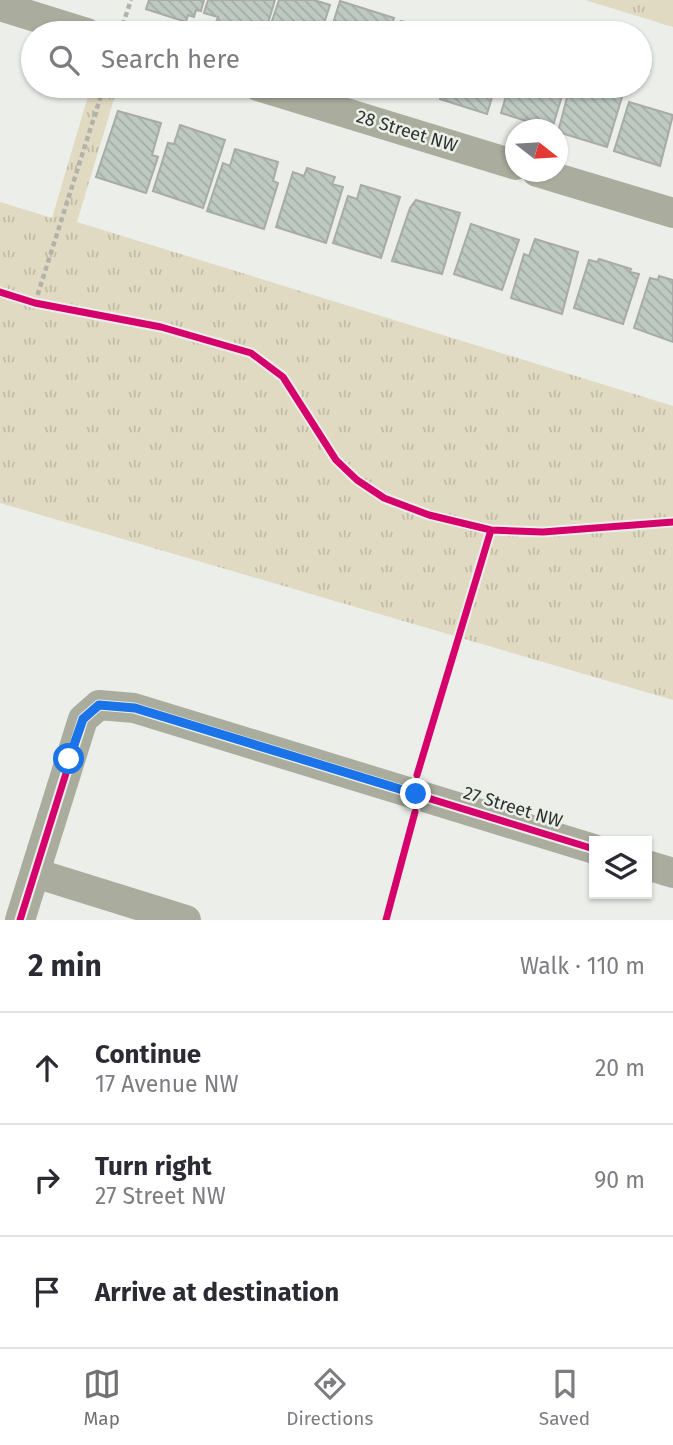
<!DOCTYPE html>
<html lang="en">
<head>
<meta charset="utf-8">
<style>
  :root { --surface:#fff; --page:#f7f7f7; --text:#2b2b33; --muted:#7c7c81; --line:#e1e1e2; --accent:#70726f }
  body { margin:0; font-family:"Fira Sans",sans-serif; background:var(--page); color:var(--text) }
  .controls { position:absolute; right:21px; bottom:21px; display:grid; overflow:hidden; border-radius:0px; box-shadow:0 2px 5px #0004 }
  .controls button { width:63px; height:63px; display:grid; place-items:center; padding:0; border:0; border-bottom:2px solid var(--line); background:var(--surface); color:var(--text); font:35px sans-serif }
  .compass { position:absolute; left:505px; top:119px; width:63px; height:63px; border-radius:50%; background:var(--surface); box-shadow:0 2px 5px #0004; rotate:107deg }
  .stop { position:absolute; width:21px; height:21px; margin:-16px; border:5px solid #1a73e8; border-radius:50%; background:#fff }
  .stop.end { background:#1a73e8; border-color:#fff; box-shadow:0 2px 7px #0008 }
  .list { margin:0; padding:0; list-style:none }
  h2 { display:flex; justify-content:space-between; align-items:center; height:91px; margin:0; padding:0 28px; font-size:30px }
  h2 small { font-size:23px; font-weight:400; color:var(--muted) }
  .list li { display:grid; grid-template-columns:46px 1fr auto; gap:21px; align-items:center; box-sizing:border-box; height:112px; padding:0 28px; border-top:2px solid var(--line) }
  .list b { display:block; font-size:26px; white-space:nowrap }
  .list p { margin:0; font-size:23px; white-space:nowrap; color:var(--muted) }
  .list em { font-size:23px; font-style:normal; color:var(--muted) }
  .icon { flex:none; width:38px; height:38px; fill:none; stroke:currentColor; stroke-width:2; stroke-linecap:round; stroke-linejoin:round }
  .map { position:relative; flex:none; width:673px; height:920px; overflow:hidden }
  .search { position:absolute; background:var(--surface); box-shadow:0 2px 5px #0004; left:21px; right:21px; top:21px; height:77px; display:flex; align-items:center; gap:18px; box-sizing:border-box; padding:0 24px; border-radius:38px; color:var(--muted); font-size:26px }
  .sheet { height:427px; background:var(--surface) }
  nav { display:flex; justify-content:space-around; align-items:center; box-sizing:border-box; height:98px; border-top:2px solid var(--line); background:var(--surface); font-size:19px; color:var(--muted) }
  nav a { display:grid; justify-items:center; gap:4px }
  nav .on { color:var(--accent) }
  .map>svg:first-child { display:block }
</style>
</head>
<body>
<div class="map">
<svg width="673" height="920" viewBox="0 0 673 920">
  <defs>
    <pattern id="park-tufts" width="24" height="20" patternUnits="userSpaceOnUse" patternTransform="scale(1.75)"><rect width="24" height="20" fill="#e1dac2"/><path d="M3 7l-1-3M5 7V3M7 7l1-3M15 17l-1-3M17 17v-4M19 17l1-3" fill="none" stroke="#c1bba7"/></pattern>
    <pattern id="building-back-hatch" width="6" height="6" patternUnits="userSpaceOnUse" patternTransform="scale(1.75)"><rect width="6" height="6" fill="#bdc9c1"/><path d="M-1 5l2 2M0 0l6 6M5-1l2 2" fill="none" stroke="#a3ada6"/></pattern>
  </defs>
  <rect width="100%" height="100%" fill="#ebeee9"/>
  <path fill="url(#park-tufts)" d="M585,0H673V27Z
    M91,86L117,89L77,222L673,406V700L0,503V202L52,218Z"/>
  <path fill="url(#building-back-hatch)" stroke="#a8aba8" stroke-width="2" d="M149,0H204L201,11L196,10L194,17L188,15L186,22L146,9Z
    M208,0H275L265,33H212L218,17L204,13Z
    M279,0H314L330,5L321,33H274L275,28L270,27Z
    M340,1L394,18L389,33H330Z
    M401,21L443,33H397Z
    M394,86H429L426,95Z
    M444,86H501L498,96L493,94L487,114L440,99Z
    M509,86H565L552,129L501,113Z
    M570,86H585L622,97L607,147L558,132Z
    M629,102L673,115L660,166L614,151Z
    M118,111L161,123L152,155L158,157L146,193L96,177Z
    M180,125L225,140L203,208L153,191L168,143L174,144Z
    M235,149L278,162L273,181L278,183L264,229L207,211L223,163L230,166Z
    M307,168L335,177L332,184L343,187L326,243L276,227L293,172L304,176Z
    M361,185L400,197L381,258L333,243L348,196L357,199Z
    M416,200L460,213L442,274L392,261L410,208Z
    M471,224L519,240L502,290L454,274Z
    M535,239L578,252L562,314L511,298L524,254L529,256Z
    M599,259L631,269L630,272L639,274L623,324L574,308L589,260L597,262Z
    M659,276L673,280V342L634,328L650,278L658,280Z"/>
  <g fill="none" stroke-linecap="round" stroke-linejoin="round">
    <path stroke="#b1b3aa" stroke-width="4.5" stroke-dasharray="5 3.5" stroke-linecap="butt" d="M120,33L131,0
      M35,303L104,86"/>
    <path stroke="#aaad9e" stroke-width="30" d="M0,6L87,33
      M258,86L516,165
      M537,172L673,213
      M647,865L673,873
      M35,873L186,920
      M20,920L83,719L99,705L134,708L594,849"/>
    <g stroke="#eaefe8" stroke-width="11">
      <path id="cycleway" d="M0,292L35,303L161,327L251,353L283,377L336,460L357,480L384,498L429,515L491,530L543,532L673,522
        M417,775L491,530
        M20,920L83,719L99,705L134,708L594,849
        M386,920L415,812"/>
    </g>
    <use href="#cycleway" stroke="#d6006c" stroke-width="7"/>
  </g>
  <g fill="none" stroke-linecap="round" stroke-linejoin="round">
    <path stroke="#1a73e8" stroke-width="9" d="M69,759L83,719L99,705L135,708L416,794"/>
  </g>
  <g text-anchor="middle" stroke-width="5" stroke-linejoin="round" paint-order="stroke">
    <g font-size="18" fill="#2e302e" stroke="#eaefe8">
      <text transform="translate(407 131) rotate(17)" y="6">28 Street NW</text>
      <text transform="translate(513 807) rotate(17)" y="6">27 Street NW</text>
    </g>
  </g>
</svg>
<div class="controls">
<button><svg class="icon" aria-label="layers" viewBox="0 0 24 24"><path d="M12 4l9 5-9 5-9-5zM3 14l9 5 9-5"/></svg></button>
</div>
<svg class="compass" viewBox="-18 -18 36 36"><path d="M0-13l5 13h-10z" fill="#e53935"/><path d="M0 13l5-13h-10z" fill="#7c7c81"/></svg>
<div class="stop" style="left:69px;top:759px"></div>
<div class="stop end" style="left:416px;top:794px"></div>
<div class="search"><svg class="icon" aria-label="search" viewBox="0 0 24 24"><circle cx="10" cy="10" r="6"/><path d="M15 15l6 6"/></svg>Search here</div>
</div>
<section class="sheet">
<h2>2 min<small>Walk · 110 m</small></h2>
<ul class="list">
<li><svg class="icon" aria-label="ahead" viewBox="0 0 24 24"><path d="M12 20V5M6 11l6-6 6 6"/></svg><div><b>Continue</b><p>17 Avenue NW</p></div><em>20 m</em></li>
<li><svg class="icon" aria-label="right" viewBox="0 0 24 24"><path d="M7 20v-9h11M14 6l5 5-5 5"/></svg><div><b>Turn right</b><p>27 Street NW</p></div><em>90 m</em></li>
<li><svg class="icon" aria-label="arrive" viewBox="0 0 24 24"><path d="M6 21V4h12l-3 4 3 4H6"/></svg><div><b>Arrive at destination</b></div></li>
</ul>
</section>
<nav>
<a class="on"><svg class="icon" aria-label="map" viewBox="0 0 24 24"><path d="M3 6l6-2 6 2 6-2v14l-6 2-6-2-6 2zM9 4v14M15 6v14"/></svg>Map</a>
<a><svg class="icon" aria-label="directions" viewBox="0 0 24 24"><path d="M12 3l9 9-9 9-9-9zM9 14v-3h6M13 9l2 2-2 2"/></svg>Directions</a>
<a><svg class="icon" aria-label="saved" viewBox="0 0 24 24"><path d="M7 4h10v16l-5-4-5 4z"/></svg>Saved</a>
</nav>
</body>
</html>
